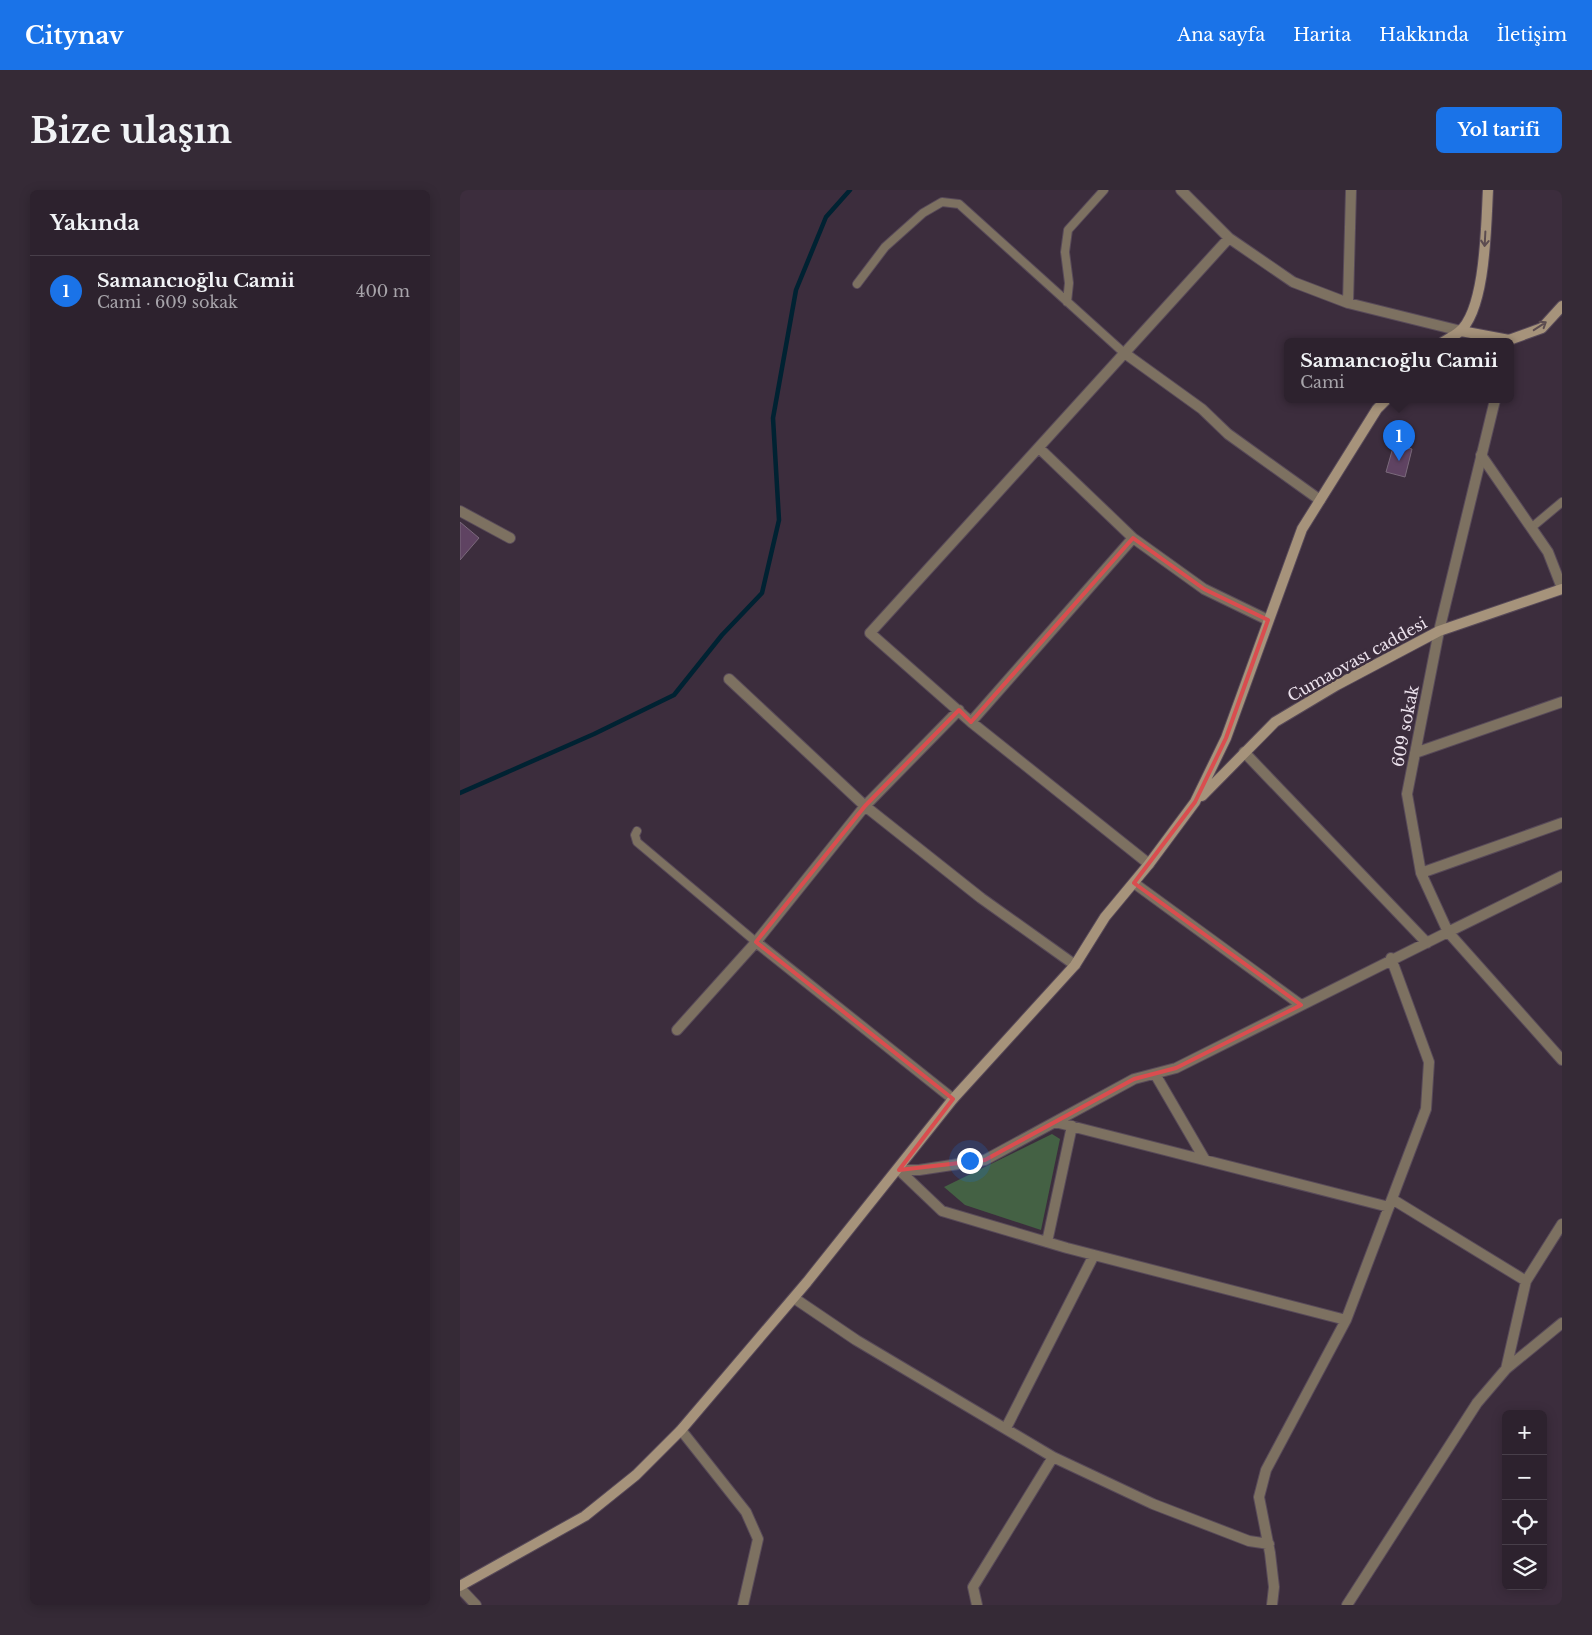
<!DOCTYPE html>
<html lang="tr">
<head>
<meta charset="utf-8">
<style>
  :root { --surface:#2d222e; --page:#352a36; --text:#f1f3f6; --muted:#a7a4aa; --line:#483f4a; --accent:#1a73e8 }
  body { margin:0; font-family:"Libre Baskerville",serif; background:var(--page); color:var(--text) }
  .controls { position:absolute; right:15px; bottom:15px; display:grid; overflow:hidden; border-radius:8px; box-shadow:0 2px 12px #0003 }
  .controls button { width:45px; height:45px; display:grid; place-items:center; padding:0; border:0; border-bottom:1px solid var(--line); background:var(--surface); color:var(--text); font:25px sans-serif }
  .you { position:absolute; left:509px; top:970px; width:18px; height:18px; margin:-12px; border:4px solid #fff; border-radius:50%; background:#1a73e8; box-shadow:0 0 0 8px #1a73e833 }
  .badge { display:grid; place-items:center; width:32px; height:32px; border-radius:50%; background:var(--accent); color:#fff; font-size:16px; font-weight:700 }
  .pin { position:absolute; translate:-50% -41px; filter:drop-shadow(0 1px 2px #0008) }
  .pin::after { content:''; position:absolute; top:26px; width:18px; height:15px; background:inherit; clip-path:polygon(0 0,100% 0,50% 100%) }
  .popup { position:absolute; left:824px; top:148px; width:230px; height:65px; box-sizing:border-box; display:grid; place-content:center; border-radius:8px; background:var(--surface); filter:drop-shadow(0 1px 4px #0005); font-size:16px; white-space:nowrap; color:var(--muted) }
  .popup b { font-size:19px; color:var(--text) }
  .popup::after { content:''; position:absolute; left:50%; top:100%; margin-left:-10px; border:10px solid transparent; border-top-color:var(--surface) }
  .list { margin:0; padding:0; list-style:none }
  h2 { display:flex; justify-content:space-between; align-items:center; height:65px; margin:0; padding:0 20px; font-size:21px }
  h2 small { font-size:16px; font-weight:400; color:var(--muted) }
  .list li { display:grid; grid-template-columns:32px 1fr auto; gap:15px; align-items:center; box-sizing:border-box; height:70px; padding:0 20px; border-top:1px solid var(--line) }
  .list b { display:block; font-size:19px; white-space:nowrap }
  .list p { margin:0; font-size:16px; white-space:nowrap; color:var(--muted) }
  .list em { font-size:16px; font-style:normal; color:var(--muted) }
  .icon { flex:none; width:28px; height:28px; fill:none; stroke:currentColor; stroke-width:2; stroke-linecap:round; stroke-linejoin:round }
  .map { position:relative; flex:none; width:1102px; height:1415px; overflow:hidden; border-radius:8px }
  header { display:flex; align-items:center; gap:30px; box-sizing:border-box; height:70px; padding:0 25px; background:var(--accent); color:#fff }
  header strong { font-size:24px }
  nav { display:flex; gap:28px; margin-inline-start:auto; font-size:18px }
  .intro { display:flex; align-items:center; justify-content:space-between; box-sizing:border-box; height:120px; padding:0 30px }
  h1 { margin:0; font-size:35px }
  .button { padding:12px 22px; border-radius:8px; background:var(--accent); color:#fff; font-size:18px; font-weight:700 }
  main { display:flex; gap:30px; padding:0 30px }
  aside { flex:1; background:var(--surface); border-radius:8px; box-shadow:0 2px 12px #0003 }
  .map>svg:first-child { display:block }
</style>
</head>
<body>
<header>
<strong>Citynav</strong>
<nav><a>Ana sayfa</a><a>Harita</a><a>Hakkında</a><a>İletişim</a></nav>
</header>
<div class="intro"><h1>Bize ulaşın</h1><a class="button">Yol tarifi</a></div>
<main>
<aside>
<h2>Yakında<small></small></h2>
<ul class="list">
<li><span class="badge">1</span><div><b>Samancıoğlu Camii</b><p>Cami · 609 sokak</p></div><em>400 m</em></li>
</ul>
</aside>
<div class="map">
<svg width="1102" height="1415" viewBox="0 0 1102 1415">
  <rect width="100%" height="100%" fill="#3c2d3d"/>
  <path fill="#446144" d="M592,944L600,949L581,1040L505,1015L484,997Z"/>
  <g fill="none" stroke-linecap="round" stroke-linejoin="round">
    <path stroke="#002232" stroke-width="4.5" d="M0,603L134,544L214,505L262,445L302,403L319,330L313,228L336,100L366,27L390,0"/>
  </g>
  <path fill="#5f4362" stroke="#7b6a7c" d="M934,254L952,259L945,287L926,282Z
    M0,332L19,348L0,370Z"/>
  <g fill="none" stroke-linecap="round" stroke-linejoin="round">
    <g stroke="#584a59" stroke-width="10">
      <path id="service" d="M397,94L425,57L463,23L482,12L499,14L663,162
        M607,112L609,93L605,62L608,40L644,0
        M1071,338L1102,312
        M177,641L175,645L177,652L296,752"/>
    </g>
    <g stroke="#584a59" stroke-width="12">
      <path id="minor" d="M721,0L769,48L833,92L888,113L1001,141
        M888,113L891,0
        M663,162L742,219L768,244L860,310
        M1035,210L979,441L947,604L961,683L988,742L1102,686
        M0,321L50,348
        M673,348L744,399L808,430
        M269,489L405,616L521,708L615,775
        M511,532L673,348L579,258
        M784,562L967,753
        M955,563L1102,512
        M689,674L511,532L410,443L769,48
        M961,683L1102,633
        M674,693L841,815
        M217,840L296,752
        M695,884L745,970
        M493,909L296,752L405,616L499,520
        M595,932L929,1017
        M439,980L482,1021L607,1058L886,1130L806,1280L799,1307L810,1363L814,1397L812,1415
        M439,980H459L525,970L674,889L716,878L988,742L1102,870
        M932,1009L1066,1091
        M587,1052L612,936
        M334,1108L396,1150L593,1267L693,1314L789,1351L809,1354
        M886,1130L966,919L969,872L931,768
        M1046,1179L1066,1091L1102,1034
        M546,1238L634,1065
        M221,1240L286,1322L298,1349L283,1415
        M0,1398L16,1415
        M517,1415L513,1397L593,1267
        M887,1415L1017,1213L1046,1179L1102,1133"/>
    </g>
    <g stroke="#584a59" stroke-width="12">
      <path id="tertiary" d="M1021,265L1088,362L1102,398"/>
    </g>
    <g stroke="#584a59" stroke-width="12">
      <path id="secondary" d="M1001,141L1049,150L1082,138L1102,116
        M983,152C988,149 994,146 999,142C1026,120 1026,34 1028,0
        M742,606L815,532L877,495L979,441L1102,399
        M0,1396L125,1326L176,1285L221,1240L347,1092L493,909L615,775L645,727L689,674L735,612L766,548L842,339L917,219L926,210"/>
    </g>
    <use href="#service" stroke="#7d7161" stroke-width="8"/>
    <use href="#minor" stroke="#7d7161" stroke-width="10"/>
    <use href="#tertiary" stroke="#7d7161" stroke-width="10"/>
    <use href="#secondary" stroke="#a6937b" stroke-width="10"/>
  </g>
  <defs><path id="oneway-shaft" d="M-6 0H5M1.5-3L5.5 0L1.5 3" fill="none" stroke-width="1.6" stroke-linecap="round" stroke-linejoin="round" transform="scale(1.25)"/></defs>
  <g stroke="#5c4c50">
    <use href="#oneway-shaft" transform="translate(1025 49) rotate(93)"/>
    <use href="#oneway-shaft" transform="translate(1080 136) rotate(-33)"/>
  </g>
  <path fill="none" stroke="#da4d4f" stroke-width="4" stroke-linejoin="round" d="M673,348L744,399L808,430L766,548L735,612L674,693L841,815L716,878L674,889L525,970L439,980L493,909L296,752L405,616L499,520L511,532Z"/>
  <g text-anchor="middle" stroke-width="5" stroke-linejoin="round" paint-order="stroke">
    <g font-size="16" fill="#ebe1ec" stroke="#3c2d3d">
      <text transform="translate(897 469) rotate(-29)" y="6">Cumaovası caddesi</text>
      <text transform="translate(945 536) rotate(-79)" y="6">609 sokak</text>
    </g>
  </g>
</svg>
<div class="controls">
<button>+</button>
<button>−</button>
<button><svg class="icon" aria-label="locate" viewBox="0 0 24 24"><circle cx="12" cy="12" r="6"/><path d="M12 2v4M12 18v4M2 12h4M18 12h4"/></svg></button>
<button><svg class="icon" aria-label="layers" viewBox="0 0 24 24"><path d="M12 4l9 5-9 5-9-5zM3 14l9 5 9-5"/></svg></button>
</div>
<div class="you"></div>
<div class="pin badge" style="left:939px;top:271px">1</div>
<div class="popup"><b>Samancıoğlu Camii</b>Cami</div>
</div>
</main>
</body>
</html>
